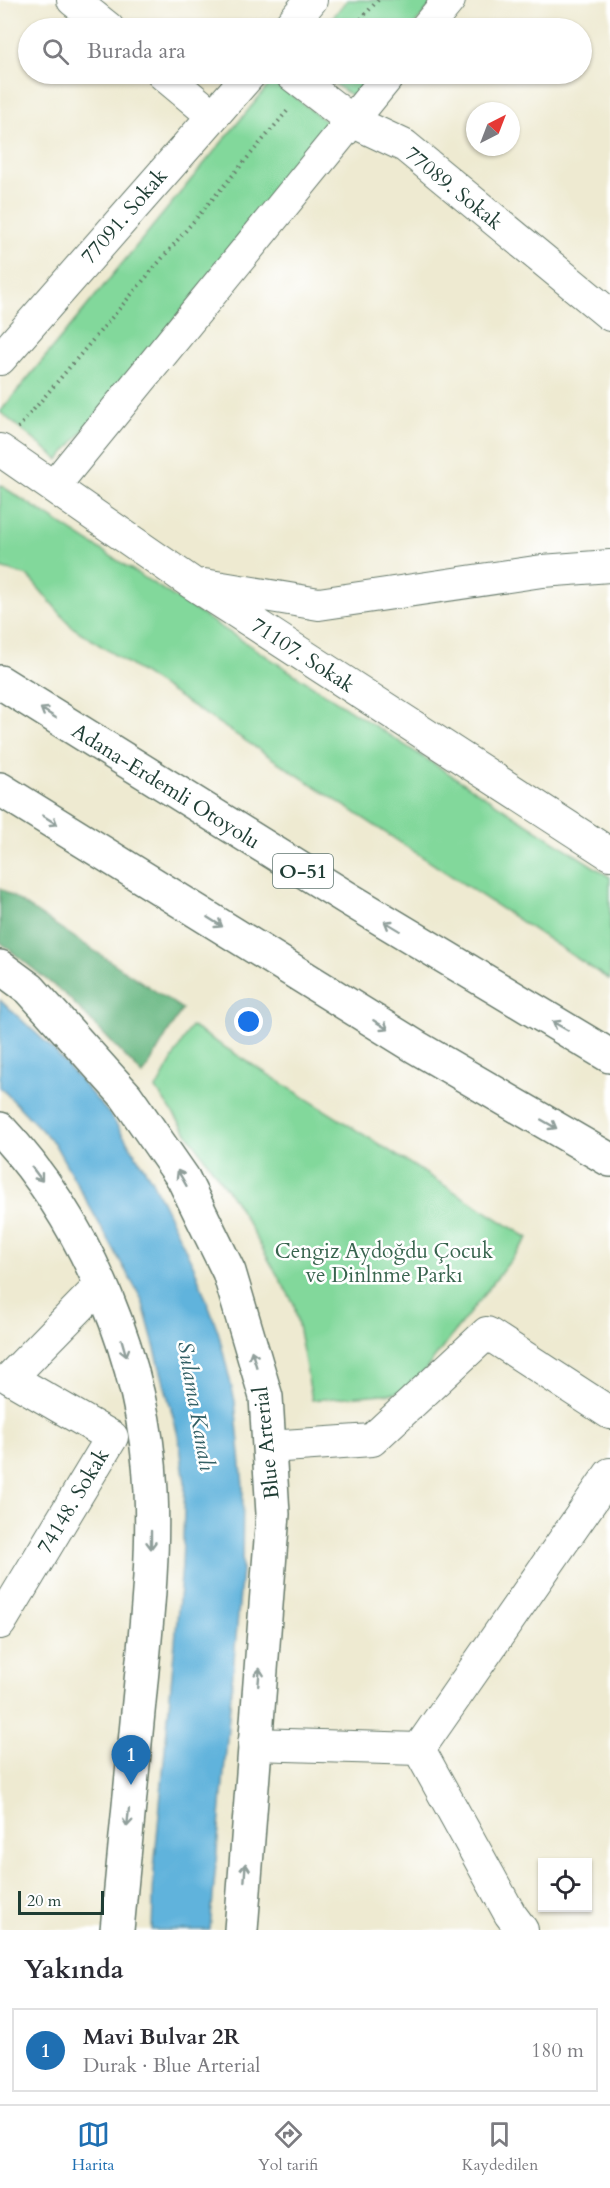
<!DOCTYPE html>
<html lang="tr">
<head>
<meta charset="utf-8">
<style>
  :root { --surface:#fff; --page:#f2f2f3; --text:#2b2b33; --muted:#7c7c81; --line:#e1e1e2; --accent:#1f6fb2 }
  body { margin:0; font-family:Cardo,serif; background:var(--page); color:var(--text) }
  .controls { position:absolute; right:18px; bottom:18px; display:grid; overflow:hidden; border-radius:0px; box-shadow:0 2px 4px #0004 }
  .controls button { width:54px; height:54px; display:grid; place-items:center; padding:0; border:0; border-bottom:2px solid var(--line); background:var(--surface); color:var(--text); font:30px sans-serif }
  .compass { position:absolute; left:466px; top:102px; width:54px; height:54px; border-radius:50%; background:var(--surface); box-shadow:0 2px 4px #0004; rotate:42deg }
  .scale { position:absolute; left:18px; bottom:15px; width:86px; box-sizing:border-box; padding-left:6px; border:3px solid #1f3d34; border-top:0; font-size:16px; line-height:21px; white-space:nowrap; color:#1f3d34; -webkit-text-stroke:4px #fff; paint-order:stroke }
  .you { position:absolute; left:249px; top:1022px; width:21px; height:21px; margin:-15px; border:4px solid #fff; border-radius:50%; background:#1a73e8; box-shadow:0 0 0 9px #1a73e833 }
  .badge { display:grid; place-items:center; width:39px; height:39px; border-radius:50%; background:var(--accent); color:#fff; font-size:20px; font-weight:700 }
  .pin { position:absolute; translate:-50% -50px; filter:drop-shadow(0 2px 3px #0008) }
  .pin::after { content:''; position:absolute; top:32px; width:21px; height:18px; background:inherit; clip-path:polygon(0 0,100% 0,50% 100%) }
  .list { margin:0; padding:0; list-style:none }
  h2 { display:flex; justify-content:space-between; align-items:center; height:78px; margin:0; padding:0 24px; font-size:26px }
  h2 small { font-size:20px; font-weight:400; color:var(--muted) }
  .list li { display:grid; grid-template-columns:39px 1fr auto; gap:18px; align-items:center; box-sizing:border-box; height:84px; margin:0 12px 12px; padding:0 12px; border:2px solid var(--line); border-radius:0px }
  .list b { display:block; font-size:22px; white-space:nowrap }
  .list p { margin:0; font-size:20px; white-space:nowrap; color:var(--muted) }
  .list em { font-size:20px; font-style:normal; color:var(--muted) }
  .icon { flex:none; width:33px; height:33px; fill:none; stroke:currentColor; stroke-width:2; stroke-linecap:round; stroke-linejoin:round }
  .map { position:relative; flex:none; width:610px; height:1930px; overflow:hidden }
  .search { position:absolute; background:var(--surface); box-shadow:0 2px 4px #0004; left:18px; right:18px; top:18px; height:66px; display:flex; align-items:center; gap:15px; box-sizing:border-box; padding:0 21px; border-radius:33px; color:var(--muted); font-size:22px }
  .sheet { height:174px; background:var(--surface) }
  nav { display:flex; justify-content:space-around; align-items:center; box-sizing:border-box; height:84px; border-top:2px solid var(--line); background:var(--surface); font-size:16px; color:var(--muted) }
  nav a { display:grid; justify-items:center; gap:3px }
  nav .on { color:var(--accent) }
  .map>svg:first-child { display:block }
</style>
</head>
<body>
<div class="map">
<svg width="610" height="1930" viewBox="0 0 610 1930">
  <rect width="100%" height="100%" fill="#fff"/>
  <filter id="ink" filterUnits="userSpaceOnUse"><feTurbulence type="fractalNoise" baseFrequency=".0167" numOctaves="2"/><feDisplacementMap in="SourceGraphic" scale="12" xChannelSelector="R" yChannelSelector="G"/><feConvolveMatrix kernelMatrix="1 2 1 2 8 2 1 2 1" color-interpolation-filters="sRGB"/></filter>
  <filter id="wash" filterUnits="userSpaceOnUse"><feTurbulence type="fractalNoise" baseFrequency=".008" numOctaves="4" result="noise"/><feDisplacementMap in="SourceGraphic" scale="24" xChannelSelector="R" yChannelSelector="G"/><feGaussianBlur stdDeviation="1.35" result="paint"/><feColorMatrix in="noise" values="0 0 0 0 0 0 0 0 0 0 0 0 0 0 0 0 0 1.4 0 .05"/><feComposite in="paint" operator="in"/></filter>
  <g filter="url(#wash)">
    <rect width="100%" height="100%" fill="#eeead1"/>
    <path fill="#82d89b" stroke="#508a68" stroke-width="1.5" d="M347,0H435L412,28H324Z
      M320,74H375L355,98Z
      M273,80L333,127L59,460L0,412Z
      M0,485L610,877V980L72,627L28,576L0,568Z
      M191,1026L528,1238L408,1392L312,1400L294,1304L235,1201L156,1089Z"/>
    <path fill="#69b883" stroke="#447a5c" stroke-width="1.5" d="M0,888L182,1009L143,1075L68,997L0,942Z"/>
    <path fill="#61b3dc" stroke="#407888" stroke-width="1.5" d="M0,1000L50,1046L111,1116L151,1179L194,1267L218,1331L235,1401L243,1486L242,1570L210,1930H152L154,1869L182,1566L185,1483L179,1439L142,1300L54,1143L0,1087Z"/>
  </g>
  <g filter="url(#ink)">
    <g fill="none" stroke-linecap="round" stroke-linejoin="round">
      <g stroke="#677a6b" stroke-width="34">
        <path id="street" d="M73,0L108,28
          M288,28L311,0
          M426,28L449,0
          M163,74L212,115
          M291,74L352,121L405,146L610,315
          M0,359L250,74
          M0,450L192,583L610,854
          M54,486L390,74
          M204,585L319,604L542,571L610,566
          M269,1447L372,1440L487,1333L610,1413
          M0,1623L112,1437L10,1378L100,1286
          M254,1744L419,1749L510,1914L522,1930
          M419,1749L610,1474"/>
      </g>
      <g stroke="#677a6b" stroke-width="36">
        <path id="primary" d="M0,967L30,989L126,1096L183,1178L229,1272L266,1397L273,1514L241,1930
          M0,1129C88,1223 145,1363 151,1491C154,1555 147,1618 141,1681C133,1764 125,1847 117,1930"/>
      </g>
      <g stroke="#677a6b" stroke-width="36">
        <path id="highway" d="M0,682L347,898L610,1056
          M0,789L416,1047L610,1160"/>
      </g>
      <path stroke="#677a6b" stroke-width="4" stroke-dasharray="1.5 4.5" stroke-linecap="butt" d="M353,28L378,0
        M18,428L289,109"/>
      <use href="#street" stroke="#fff" stroke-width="32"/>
      <use href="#primary" stroke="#fff" stroke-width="33"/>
      <use href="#highway" stroke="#fff" stroke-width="33"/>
    </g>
    <defs><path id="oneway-shaft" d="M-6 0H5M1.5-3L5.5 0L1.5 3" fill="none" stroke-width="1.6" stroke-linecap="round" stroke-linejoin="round" transform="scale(1.5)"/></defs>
    <g stroke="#8f9e9a">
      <use href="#oneway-shaft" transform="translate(48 713) rotate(-148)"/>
      <use href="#oneway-shaft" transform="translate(50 820) rotate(32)"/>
      <use href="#oneway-shaft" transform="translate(215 922) rotate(32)"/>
      <use href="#oneway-shaft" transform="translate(392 926) rotate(-149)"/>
      <use href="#oneway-shaft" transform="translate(381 1025) rotate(32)"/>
      <use href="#oneway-shaft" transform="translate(560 1026) rotate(-150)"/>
      <use href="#oneway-shaft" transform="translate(549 1124) rotate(30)"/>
      <use href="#oneway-shaft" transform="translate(37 1174) rotate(53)"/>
      <use href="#oneway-shaft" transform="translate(182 1178) rotate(-120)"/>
      <use href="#oneway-shaft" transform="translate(124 1348) rotate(74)"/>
      <use href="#oneway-shaft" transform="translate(254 1359) rotate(-107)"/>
      <use href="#oneway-shaft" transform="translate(151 1540) rotate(90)"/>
      <use href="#oneway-shaft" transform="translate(259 1677) rotate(-85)"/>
      <use href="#oneway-shaft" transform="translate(128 1818) rotate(96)"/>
      <use href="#oneway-shaft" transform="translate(245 1872) rotate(-86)"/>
    </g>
  </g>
  <g text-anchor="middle" stroke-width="5" stroke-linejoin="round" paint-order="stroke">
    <rect fill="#fff" stroke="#627771" stroke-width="1.5" x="273" y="854" width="60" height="34" rx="4.5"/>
    <g font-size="20" font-weight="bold" fill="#1f3d34">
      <text x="303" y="878">O-51</text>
    </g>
    <g font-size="21" fill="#1f3d34" stroke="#fff">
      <text transform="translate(454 188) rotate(39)" y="7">77089. Sokak</text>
      <text transform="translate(124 216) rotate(-49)" y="7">77091. Sokak</text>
      <text transform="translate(303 655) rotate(33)" y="7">71107. Sokak</text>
      <text transform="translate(166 786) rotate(32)" y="7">Adana-Erdemli Otoyolu</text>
      <text transform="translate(266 1443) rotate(-96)" y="7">Blue Arterial</text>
      <text transform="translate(73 1501) rotate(-59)" y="7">74148. Sokak</text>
    </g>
    <g font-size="21" fill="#38644e" stroke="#fff">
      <text x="384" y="1258">Cengiz Aydoğdu Çocuk<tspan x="384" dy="24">ve Dinlnme Parkı</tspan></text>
    </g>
    <g font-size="22" font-style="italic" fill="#336066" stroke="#fff">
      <text transform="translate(197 1406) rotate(80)" y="8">Sulama Kanalı</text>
    </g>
  </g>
</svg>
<div class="controls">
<button><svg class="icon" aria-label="locate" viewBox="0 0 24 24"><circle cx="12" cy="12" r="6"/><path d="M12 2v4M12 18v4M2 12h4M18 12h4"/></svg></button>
</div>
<svg class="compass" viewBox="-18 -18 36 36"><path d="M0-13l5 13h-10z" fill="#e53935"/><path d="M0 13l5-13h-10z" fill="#7c7c81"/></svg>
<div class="scale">20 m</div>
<div class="you"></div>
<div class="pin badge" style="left:131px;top:1785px">1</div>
<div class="search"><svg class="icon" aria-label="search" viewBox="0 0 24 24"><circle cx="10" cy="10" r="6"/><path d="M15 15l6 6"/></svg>Burada ara</div>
</div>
<section class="sheet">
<h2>Yakında<small></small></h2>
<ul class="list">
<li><span class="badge">1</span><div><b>Mavi Bulvar 2R</b><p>Durak · Blue Arterial</p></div><em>180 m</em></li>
</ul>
</section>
<nav>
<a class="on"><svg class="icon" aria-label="map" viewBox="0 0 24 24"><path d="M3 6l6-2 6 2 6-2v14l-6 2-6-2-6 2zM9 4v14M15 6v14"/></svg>Harita</a>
<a><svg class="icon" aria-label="directions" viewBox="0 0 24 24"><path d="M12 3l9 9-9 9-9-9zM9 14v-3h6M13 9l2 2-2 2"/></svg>Yol tarifi</a>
<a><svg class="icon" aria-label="saved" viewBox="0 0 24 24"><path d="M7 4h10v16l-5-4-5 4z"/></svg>Kaydedilen</a>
</nav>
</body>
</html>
